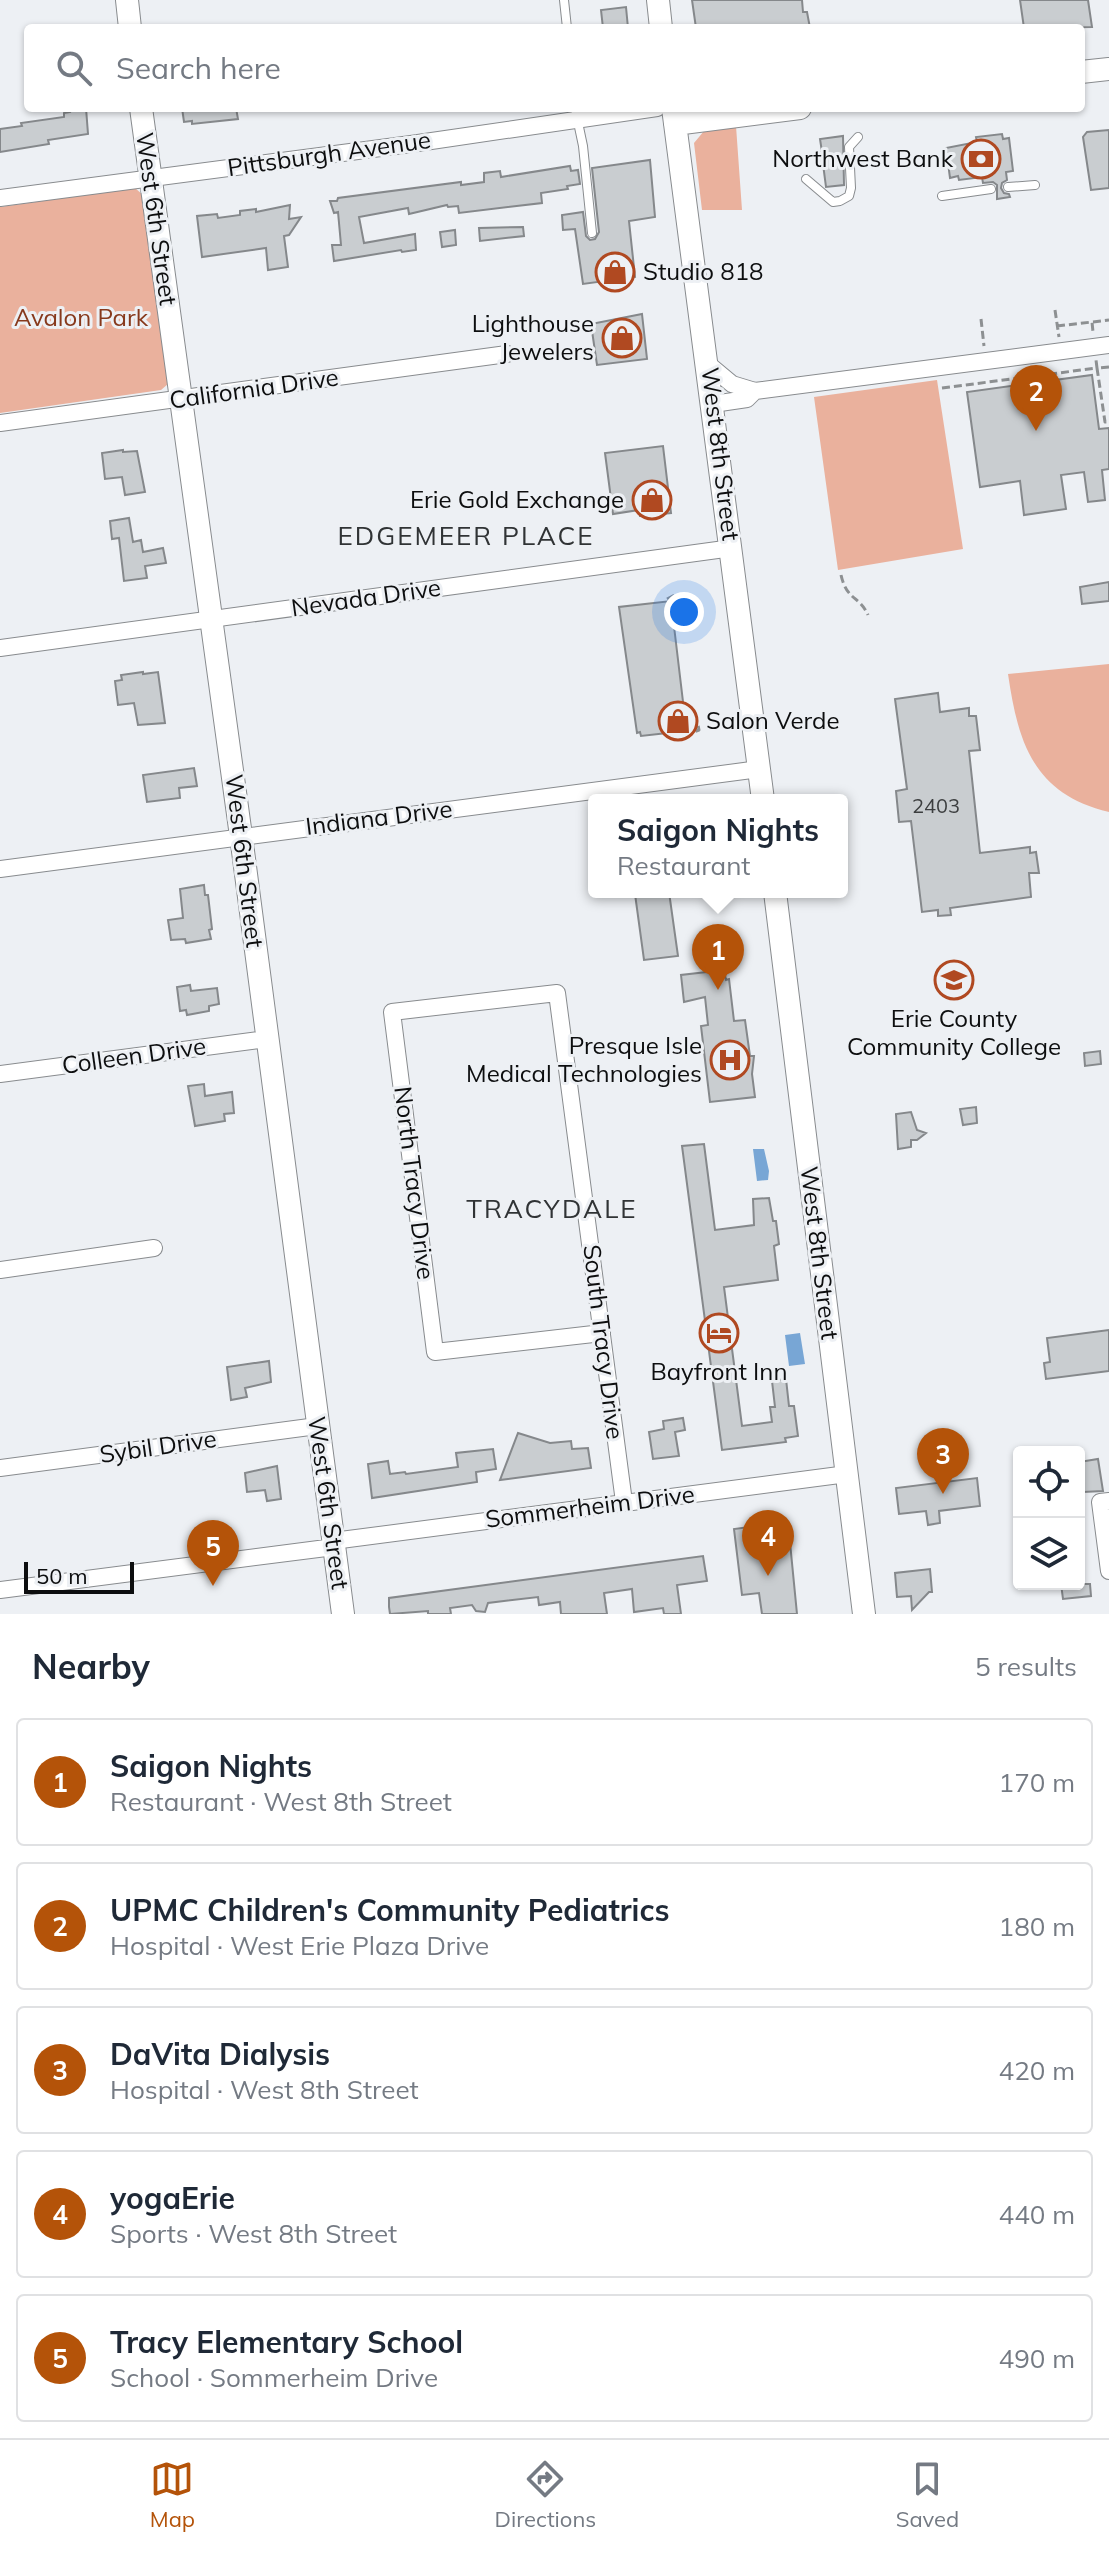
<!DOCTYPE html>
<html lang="en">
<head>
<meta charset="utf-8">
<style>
  :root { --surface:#fff; --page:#f2f2f3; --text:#1f2937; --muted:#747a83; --line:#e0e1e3; --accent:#b45309 }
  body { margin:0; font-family:Mulish,sans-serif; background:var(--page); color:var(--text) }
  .controls { position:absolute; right:24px; bottom:24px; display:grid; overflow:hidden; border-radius:8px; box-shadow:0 2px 6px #0004 }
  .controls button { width:72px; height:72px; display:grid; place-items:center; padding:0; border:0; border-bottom:2px solid var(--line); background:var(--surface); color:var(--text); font:40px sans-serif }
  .scale { position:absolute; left:24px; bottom:20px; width:110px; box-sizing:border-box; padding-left:8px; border:4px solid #0d0e0f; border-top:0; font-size:22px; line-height:28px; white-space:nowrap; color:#0d0e0f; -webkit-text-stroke:6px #edf0f4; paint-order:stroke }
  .you { position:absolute; left:684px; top:612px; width:28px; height:28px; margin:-20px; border:6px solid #fff; border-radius:50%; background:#1a73e8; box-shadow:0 0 0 12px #1a73e833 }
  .badge { display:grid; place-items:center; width:52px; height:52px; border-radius:50%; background:var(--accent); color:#fff; font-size:26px; font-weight:700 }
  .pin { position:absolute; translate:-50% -66px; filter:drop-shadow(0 2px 4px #0008) }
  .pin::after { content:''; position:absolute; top:42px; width:28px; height:24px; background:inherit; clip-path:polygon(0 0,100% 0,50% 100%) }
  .popup { position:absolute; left:588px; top:794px; width:260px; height:104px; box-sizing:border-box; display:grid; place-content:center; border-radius:8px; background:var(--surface); filter:drop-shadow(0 2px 6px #0005); font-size:26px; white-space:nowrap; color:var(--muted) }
  .popup b { font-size:30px; color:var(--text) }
  .popup::after { content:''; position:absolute; left:50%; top:100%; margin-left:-16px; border:16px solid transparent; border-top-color:var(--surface) }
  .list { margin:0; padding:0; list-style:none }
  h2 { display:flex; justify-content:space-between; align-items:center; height:104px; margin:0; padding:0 32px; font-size:34px }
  h2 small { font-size:26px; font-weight:400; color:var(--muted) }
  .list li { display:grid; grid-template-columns:52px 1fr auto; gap:24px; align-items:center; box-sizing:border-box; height:128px; margin:0 16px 16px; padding:0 16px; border:2px solid var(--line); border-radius:8px }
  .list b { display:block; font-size:30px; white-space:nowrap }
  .list p { margin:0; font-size:26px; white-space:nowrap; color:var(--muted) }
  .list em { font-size:26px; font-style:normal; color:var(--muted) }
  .icon { flex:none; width:44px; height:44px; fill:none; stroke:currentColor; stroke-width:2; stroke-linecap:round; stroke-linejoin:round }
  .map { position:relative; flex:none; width:1109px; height:1614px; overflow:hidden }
  .search { position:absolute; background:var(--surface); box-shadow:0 2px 6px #0004; left:24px; right:24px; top:24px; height:88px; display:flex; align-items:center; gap:20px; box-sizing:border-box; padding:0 28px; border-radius:8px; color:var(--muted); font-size:30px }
  .sheet { height:824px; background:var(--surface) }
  nav { display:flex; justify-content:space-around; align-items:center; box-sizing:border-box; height:112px; border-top:2px solid var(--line); background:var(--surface); font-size:22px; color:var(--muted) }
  nav a { display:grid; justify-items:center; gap:4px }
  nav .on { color:var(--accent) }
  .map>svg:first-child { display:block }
</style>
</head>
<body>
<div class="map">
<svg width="1109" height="1614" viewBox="0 0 1109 1614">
  <rect width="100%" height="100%" fill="#edf0f4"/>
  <path fill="#eab19d" d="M736,126L742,210H702L694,143L704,131Z
    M135,188L143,195L168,384L161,390L0,413V207Z
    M937,380L963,549L838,570L814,397Z
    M1109,664V812C1033,794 1018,742 1008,674Z"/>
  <path fill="#78a6d5" d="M753,1149H764L769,1171L768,1180L757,1181Z
    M800,1333L805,1364L789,1366L785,1335Z"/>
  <path fill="#c9cdd0" stroke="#85888b" stroke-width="2" d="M692,0H802L803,12H807L810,28H696Z
    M1020,0H1088L1092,27L1024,28Z
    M626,7L628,28H603L601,10Z
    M69,108H86L88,134L48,140L49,144L0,152V129L22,126L21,123L64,117V113L70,112Z
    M182,108H236L238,119L192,124V121L184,122Z
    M1109,130V188L1091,190L1083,137L1087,132Z
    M1002,134L1003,139L1009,138L1013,171L1006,172L1007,180L1002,183L1001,188L1004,193L1009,194L1010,197L997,199V185L993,182L983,183L982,177L959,180L958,176L950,178L946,148L977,142L976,137Z
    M843,136L844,185L826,187L823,164L818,165L817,152H822L820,139Z
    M650,160L655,217L629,221L635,277L583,284L575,229L563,230L562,215L583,212L586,236L590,240L595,239L599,232L592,168Z
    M570,166L571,171L578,170L580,184L567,186L568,189L541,193L542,203L459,213L458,206L448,207L447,205L409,214L408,208L359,217L364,243L415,234L416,250L402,252L401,250L334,261L332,245H341L338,212L334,213L330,201H337L338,198L461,182V185L484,182V173L500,171L501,177Z
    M290,205L289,219L301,217L289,235L284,236L288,267L268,270L266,248L202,257L197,216L217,214L218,218L240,215V211L256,209V212Z
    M523,227L524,236L480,241L479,228Z
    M455,230L456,245L442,247L440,232Z
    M642,314L647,359L597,365L591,324Z
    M1092,375L1099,429L1109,428V469L1102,470L1105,500L1088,502L1084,472L1061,475L1066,509L1024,515L1020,481L980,487L967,392Z
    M663,446L671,513L640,516L639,510L613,514L605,453Z
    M123,450V452L137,451L145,492L125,495L122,477L105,479L102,453Z
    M129,518L133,542L141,540L143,552L163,548L166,563L145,566L147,578L124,581L119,538L112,539L110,521Z
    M1109,582V601L1082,604L1080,587Z
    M671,601L686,727L685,731L641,736L640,732L637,733L619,607Z
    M143,672V674L158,672L165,723L138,725L134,703L118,705L115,681L122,680L121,675Z
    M938,693L940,712L969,708V716H976L980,750L969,751L980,853L1030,847V853L1036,852L1039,873H1029L1031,897L950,908L951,915L938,916V910L922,912L911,821L899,822L896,791L907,789L895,699Z
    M194,768L197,786L179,788L180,798L147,802L143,775Z
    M204,885L205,895H208L212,929L209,930L211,939L186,943L185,939L171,940L168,920L183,918L180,889Z
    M648,892H669L678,956L644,960L635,894Z
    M724,970L726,980L729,979L734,1021L745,1020L750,1056H754L752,1074L755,1097L710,1102L701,1026L708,1025L705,997L684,1002L681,975Z
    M190,985L191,991L217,988L219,1004L209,1006V1011L187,1015L186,1010L180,1011L177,987Z
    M1100,1051L1101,1064L1085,1066L1084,1053Z
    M204,1084L205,1096L232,1092L234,1113L224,1114L225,1121L195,1126L188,1086Z
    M976,1107L977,1123L963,1125L960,1109Z
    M911,1112L917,1130L926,1133L917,1140H911V1147L898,1149L896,1114Z
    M704,1144L715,1230L754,1225L753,1199L769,1198L773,1221H776L779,1244L774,1246L778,1280L724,1287L742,1426L772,1422L770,1407H775L772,1381L786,1379L789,1406H794L798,1436L785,1438L786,1442L722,1450L682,1146Z
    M1109,1330V1371L1046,1379L1044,1363L1050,1362L1047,1338Z
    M269,1361L271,1382L245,1388L247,1397L231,1400L227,1367Z
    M683,1418L685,1430L675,1432L679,1456L653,1459L649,1432L664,1429L663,1421Z
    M518,1433L550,1443L571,1441L572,1449L588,1448L591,1468L500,1480Z
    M493,1449L496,1469L476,1472L477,1482L372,1498L368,1464L388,1461L390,1474L405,1472L406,1474L458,1467L456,1453Z
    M1098,1459L1103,1491L1083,1492L1079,1462Z
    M277,1466L281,1499L267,1501L265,1490L247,1492L245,1473Z
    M977,1478L980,1506L939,1511L940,1523L928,1525L926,1511L899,1514L896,1488Z
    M788,1522L797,1614H762L759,1593L742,1595L734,1529Z
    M703,1556L707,1581L677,1585L681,1614H664L663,1608L634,1612L632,1589L604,1593L607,1614H561L560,1602L539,1605L538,1597L488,1603L485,1612L476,1611L472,1605L450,1608L451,1614H428V1611L390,1614L389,1607V1598Z
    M930,1569L932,1592H929L912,1610L911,1596L897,1597L895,1573Z
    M1061,1584H1090L1091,1596L1063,1599Z"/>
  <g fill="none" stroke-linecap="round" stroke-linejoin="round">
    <g stroke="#888b8e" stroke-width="10">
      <path id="lane" d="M564,0L567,28
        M575,108L583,146L592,233
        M806,179L833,202L840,201L849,196L851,188L849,147L858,137
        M1008,187L1035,185
        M942,196L991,189"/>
    </g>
    <g stroke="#888b8e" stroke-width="18">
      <path id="street" d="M0,198L411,144L657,108
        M708,364L732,384L755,391L1109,345
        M713,404L747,399L755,391
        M0,423L507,354
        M0,648L732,548
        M0,869L759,769
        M0,1074L267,1039
        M0,1270L154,1248
        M602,1333L435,1352L392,1012L557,993L624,1502
        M0,1468L317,1426
        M1109,1501L1100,1502L1109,1571
        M333,1541L847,1474
        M0,1590L334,1547"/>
    </g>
    <g stroke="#888b8e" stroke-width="24">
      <path id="secondary" d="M127,0L130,28
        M658,0L661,28
        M1081,72L1109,69
        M141,108L241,836L343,1614
        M673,108L763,800
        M675,124L800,108
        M775,892L864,1614"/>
    </g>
    <path stroke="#8d9092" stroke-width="3" stroke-dasharray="8 4" stroke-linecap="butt" d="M1055,310L1059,337
      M981,319L984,346
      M1093,322L1109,320
      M1057,326L1092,322L1093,332
      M1109,367L1097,368L1105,422H1109
      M942,388L1097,368L1096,360
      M841,575C847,601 859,595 868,615
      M667,599L677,594L682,596V600L671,603
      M684,729L694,732L699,730L698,725H686"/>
    <use href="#lane" stroke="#fff" stroke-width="8"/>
    <use href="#street" stroke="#fff" stroke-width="16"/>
    <use href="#secondary" stroke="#fff" stroke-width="22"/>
  </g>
  <defs>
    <g id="bank-ring" transform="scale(2)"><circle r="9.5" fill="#edf0f4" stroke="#b04921" stroke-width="1.5"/><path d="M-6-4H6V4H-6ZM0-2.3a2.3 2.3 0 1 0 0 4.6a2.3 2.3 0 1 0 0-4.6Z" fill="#b04921"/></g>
    <g id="shop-ring" transform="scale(2)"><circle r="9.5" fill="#edf0f4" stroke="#b04921" stroke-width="1.5"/><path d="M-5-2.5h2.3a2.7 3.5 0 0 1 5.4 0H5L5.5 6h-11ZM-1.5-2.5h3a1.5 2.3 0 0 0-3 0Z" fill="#b04921"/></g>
    <g id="university-ring" transform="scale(2)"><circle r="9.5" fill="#edf0f4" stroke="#b04921" stroke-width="1.5"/><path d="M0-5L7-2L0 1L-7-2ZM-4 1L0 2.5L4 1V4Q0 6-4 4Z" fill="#b04921"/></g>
    <g id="hospital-ring" transform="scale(2)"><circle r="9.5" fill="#edf0f4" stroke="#b04921" stroke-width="1.5"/><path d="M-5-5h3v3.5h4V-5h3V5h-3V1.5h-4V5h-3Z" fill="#b04921"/></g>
    <g id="hotel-ring" transform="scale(2)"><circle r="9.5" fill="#edf0f4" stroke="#b04921" stroke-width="1.5"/><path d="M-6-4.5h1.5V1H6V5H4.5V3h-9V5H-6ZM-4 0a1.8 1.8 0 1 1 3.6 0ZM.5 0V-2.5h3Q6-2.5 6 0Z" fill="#b04921"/></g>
  </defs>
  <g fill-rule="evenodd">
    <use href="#bank-ring" x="981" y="159"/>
    <use href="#shop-ring" x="615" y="272"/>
    <use href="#shop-ring" x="622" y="338"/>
    <use href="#shop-ring" x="652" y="500"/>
    <use href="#shop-ring" x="678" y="721"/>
    <use href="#university-ring" x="954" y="980"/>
    <use href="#hospital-ring" x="730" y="1060"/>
    <use href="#hotel-ring" x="719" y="1333"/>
  </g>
  <g text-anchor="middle" stroke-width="6" stroke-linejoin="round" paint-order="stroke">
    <g font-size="20" fill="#3c3e3f">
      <text x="936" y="813">2403</text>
    </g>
    <g font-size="24" fill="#0d0e0f" stroke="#edf0f4">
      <text transform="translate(329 154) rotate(-8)" y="8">Pittsburgh Avenue</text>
      <text transform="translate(156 219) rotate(82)" y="8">West 6th Street</text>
      <text transform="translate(254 389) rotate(-8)" y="8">California Drive</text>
      <text transform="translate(720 454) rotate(83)" y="8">West 8th Street</text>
      <text transform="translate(366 598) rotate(-8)" y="8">Nevada Drive</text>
      <text transform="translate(379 818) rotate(-7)" y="8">Indiana Drive</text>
      <text transform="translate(244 861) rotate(83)" y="8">West 6th Street</text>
      <text transform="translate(134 1056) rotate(-8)" y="8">Colleen Drive</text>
      <text transform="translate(414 1183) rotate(83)" y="8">North Tracy Drive</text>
      <text transform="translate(819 1253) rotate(83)" y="8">West 8th Street</text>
      <text transform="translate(603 1342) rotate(83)" y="8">South Tracy Drive</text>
      <text transform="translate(158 1447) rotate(-8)" y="8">Sybil Drive</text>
      <text transform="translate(328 1503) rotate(82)" y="8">West 6th Street</text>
      <text transform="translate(590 1507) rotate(-7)" y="8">Sommerheim Drive</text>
    </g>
    <g font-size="24" fill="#0d0e0f" stroke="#edf0f4" text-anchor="end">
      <text x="953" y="167">Northwest Bank</text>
      <text x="643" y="280" text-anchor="start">Studio 818</text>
      <text x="594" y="332">Lighthouse<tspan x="594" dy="28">Jewelers</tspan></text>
      <text x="624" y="508">Erie Gold Exchange</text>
      <text x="706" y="729" text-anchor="start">Salon Verde</text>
      <text x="954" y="1027" text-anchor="middle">Erie County<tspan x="954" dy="28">Community College</tspan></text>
      <text x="702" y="1054">Presque Isle<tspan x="702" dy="28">Medical Technologies</tspan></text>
      <text x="719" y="1380" text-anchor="middle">Bayfront Inn</text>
    </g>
    <g font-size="24" fill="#87391c" stroke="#edf0f4">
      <text x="81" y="326">Avalon Park</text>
    </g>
    <g font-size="26" letter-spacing="2" fill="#303335" stroke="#edf0f4">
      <text x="466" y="545">EDGEMEER PLACE</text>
      <text x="552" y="1218">TRACYDALE</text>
    </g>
  </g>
</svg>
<div class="controls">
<button><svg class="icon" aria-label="locate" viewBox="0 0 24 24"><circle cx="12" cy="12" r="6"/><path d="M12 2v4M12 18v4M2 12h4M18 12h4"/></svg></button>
<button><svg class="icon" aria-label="layers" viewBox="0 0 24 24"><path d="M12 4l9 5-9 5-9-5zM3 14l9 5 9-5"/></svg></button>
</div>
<div class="scale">50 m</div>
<div class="you"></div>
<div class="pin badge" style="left:718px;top:990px">1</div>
<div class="popup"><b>Saigon Nights</b>Restaurant</div>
<div class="pin badge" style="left:1036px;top:431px">2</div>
<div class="pin badge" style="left:943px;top:1494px">3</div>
<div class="pin badge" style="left:768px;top:1576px">4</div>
<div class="pin badge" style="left:213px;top:1586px">5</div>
<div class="search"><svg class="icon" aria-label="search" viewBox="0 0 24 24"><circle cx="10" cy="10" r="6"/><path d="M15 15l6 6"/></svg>Search here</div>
</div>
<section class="sheet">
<h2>Nearby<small>5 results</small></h2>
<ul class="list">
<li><span class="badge">1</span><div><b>Saigon Nights</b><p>Restaurant · West 8th Street</p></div><em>170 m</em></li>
<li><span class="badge">2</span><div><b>UPMC Children's Community Pediatrics</b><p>Hospital · West Erie Plaza Drive</p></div><em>180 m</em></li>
<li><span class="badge">3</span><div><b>DaVita Dialysis</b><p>Hospital · West 8th Street</p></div><em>420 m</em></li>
<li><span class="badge">4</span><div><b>yogaErie</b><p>Sports · West 8th Street</p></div><em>440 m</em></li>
<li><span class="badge">5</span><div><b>Tracy Elementary School</b><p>School · Sommerheim Drive</p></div><em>490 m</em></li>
</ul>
</section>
<nav>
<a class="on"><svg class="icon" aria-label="map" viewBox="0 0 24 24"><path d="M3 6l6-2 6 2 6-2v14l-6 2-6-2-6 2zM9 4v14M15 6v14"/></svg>Map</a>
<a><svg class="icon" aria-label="directions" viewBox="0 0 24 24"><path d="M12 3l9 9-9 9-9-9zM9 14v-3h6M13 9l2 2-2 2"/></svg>Directions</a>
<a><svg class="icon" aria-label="saved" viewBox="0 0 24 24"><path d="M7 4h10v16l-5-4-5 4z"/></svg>Saved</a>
</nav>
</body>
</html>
